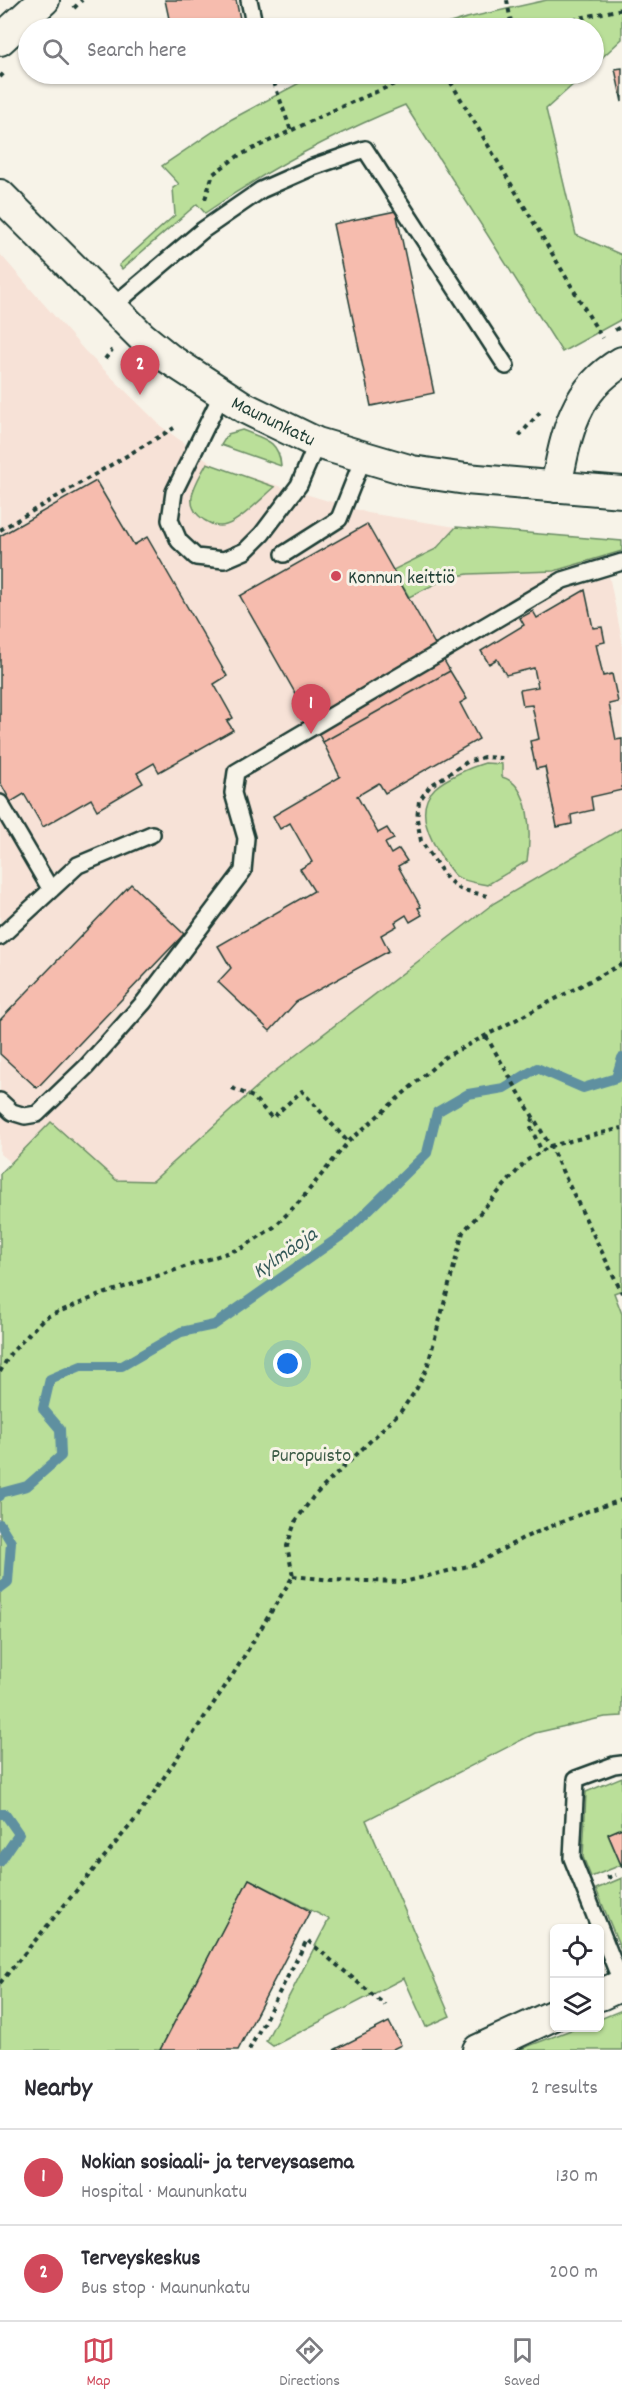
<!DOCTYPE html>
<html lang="en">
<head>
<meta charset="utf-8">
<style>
  :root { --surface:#fff; --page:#f7f7f7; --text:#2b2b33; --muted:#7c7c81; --line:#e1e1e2; --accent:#d1495b }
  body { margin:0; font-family:Dekko,sans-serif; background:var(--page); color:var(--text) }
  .controls { position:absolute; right:18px; bottom:18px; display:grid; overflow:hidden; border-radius:9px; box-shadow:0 2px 4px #0004 }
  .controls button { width:54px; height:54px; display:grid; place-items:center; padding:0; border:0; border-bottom:2px solid var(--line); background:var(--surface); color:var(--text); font:30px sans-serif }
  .you { position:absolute; left:288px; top:1364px; width:21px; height:21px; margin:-15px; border:4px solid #fff; border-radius:50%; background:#1a73e8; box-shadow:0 0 0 9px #1a73e833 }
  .badge { display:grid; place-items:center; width:39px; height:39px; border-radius:50%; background:var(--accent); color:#fff; font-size:20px; font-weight:700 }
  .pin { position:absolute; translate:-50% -50px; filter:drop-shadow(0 2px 3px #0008) }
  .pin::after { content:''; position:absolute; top:32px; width:21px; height:18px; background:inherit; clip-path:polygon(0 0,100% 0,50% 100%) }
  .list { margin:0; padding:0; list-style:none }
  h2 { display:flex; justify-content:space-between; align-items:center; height:78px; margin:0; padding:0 24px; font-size:26px }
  h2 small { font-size:20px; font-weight:400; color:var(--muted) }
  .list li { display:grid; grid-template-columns:39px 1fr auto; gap:18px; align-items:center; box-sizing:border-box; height:96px; padding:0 24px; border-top:2px solid var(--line) }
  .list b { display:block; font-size:22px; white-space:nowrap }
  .list p { margin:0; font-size:20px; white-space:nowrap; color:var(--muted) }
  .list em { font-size:20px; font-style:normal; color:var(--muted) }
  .icon { flex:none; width:33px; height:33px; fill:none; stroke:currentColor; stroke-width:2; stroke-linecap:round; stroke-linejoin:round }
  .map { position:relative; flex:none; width:622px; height:2050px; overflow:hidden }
  .search { position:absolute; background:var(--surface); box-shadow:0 2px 4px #0004; left:18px; right:18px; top:18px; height:66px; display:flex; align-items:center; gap:15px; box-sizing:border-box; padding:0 21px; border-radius:33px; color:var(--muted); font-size:22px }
  .sheet { height:270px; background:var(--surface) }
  nav { display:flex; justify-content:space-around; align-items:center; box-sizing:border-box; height:84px; border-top:2px solid var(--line); background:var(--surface); font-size:16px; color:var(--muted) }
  nav a { display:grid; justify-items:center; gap:3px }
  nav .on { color:var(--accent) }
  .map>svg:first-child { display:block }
</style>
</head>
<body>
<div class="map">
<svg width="622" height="2050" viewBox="0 0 622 2050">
  <rect width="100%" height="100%" fill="#f7f3e8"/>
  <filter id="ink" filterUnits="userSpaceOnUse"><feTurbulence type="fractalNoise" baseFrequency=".0167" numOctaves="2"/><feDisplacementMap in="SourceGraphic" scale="12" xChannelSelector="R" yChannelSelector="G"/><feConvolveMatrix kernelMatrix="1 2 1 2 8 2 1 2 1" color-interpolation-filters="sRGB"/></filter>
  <g filter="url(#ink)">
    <path fill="#f7e2d7" d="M0,254L85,351L162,427L217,467L368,513L456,527L602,540L622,640V828L494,903L270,1075L153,1182L116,1180L51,1122L12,1164L0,1154Z"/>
    <path fill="#badf99" stroke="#6c8e66" stroke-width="1.5" d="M547,0H622V39L594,65V28H433L467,18Z
      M316,74H585L546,109L576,235L622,255V319L562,352L405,105C334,134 268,169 205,213L197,204L122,269L119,265L175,215L173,188L179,184L162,166L232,119Z
      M242,430C264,439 279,440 281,466L221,445L228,434Z
      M207,463L275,487C263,497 240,521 226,525C218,528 211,524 204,520C180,504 197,482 207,463Z
      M456,527L622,541V551L554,571L468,574L447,578L409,597L393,570L436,549Z
      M485,763L502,764V777C532,785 531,837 527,861L487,885C476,883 465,882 456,876C451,872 448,866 444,861C431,841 413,810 435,788C446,778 471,767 485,763Z
      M622,828V1290L614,1293L622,1314V1716L605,1717L535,1733L366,1820L450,2016L426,2027L404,1978L273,2046L266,2041L329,1919L249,1879L160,2050H0V1174L51,1122L116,1180L153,1181L270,1075L494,903Z
      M622,1777V1828L608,1835L621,1865L591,1877L583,1857L586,1792Z
      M622,1878V1952L596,1889Z
      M622,2010V2050H518L576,2028H600V2019Z"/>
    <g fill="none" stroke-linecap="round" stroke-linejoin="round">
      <path stroke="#5e90a0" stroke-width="10" d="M0,1496L1,1493L27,1486L61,1456L60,1429L43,1409L50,1379L81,1366H122L181,1332L214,1325L345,1233L427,1153L437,1112L468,1094L504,1088L537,1068L583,1088L616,1078L622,1058
        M0,1524L11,1542L8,1582L0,1588
        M0,1814H5L19,1834L0,1862"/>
    </g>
    <path fill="#f6bcae" stroke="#1f3d34" stroke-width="1.5" d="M165,0H236L242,28H171Z
      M622,68V102L615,69Z
      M396,211L434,393L371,406L333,224Z
      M96,481L134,545L147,537L227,676L214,684L233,718L227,721L233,730L159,772L154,763L137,773L143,783L97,810L91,799L43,827L24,794L11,802L0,782V536Z
      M367,524L450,671L323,742L240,596Z
      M585,590L593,628L602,627L605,642L596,644L603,676L612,674L618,702L609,704L616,740L622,739V790L591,797L593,810L571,815L572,824L557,827L545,767L536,769L530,741L539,739L532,705L523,706L520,690L538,687L534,668L506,675L497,659L489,664L481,651L524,625L520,618L533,611L537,618Z
      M450,671L467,699L460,703L479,739L385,793L379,783L357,796L378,833L387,828L394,839L385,843L391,854L399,849L407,861L398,866L421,907L418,908L422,915L410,922L406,915L395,922L397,926L381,935L389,951L296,1002L270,1031L218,982L231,968L218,946L314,891L300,869L312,862L290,823L280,829L273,816L340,777L323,742Z
      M131,884L184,934L37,1088L0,1054V1020Z
      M622,1828V1867L608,1834Z
      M249,1879L310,1911L238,2050H160Z
      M389,2022L401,2045L391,2050H334Z"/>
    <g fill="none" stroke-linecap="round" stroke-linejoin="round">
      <g stroke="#1f3d34" stroke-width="20">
        <path id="lane" d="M249,0L255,28
          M113,306L203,230L261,190L313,167L365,149L506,366
          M222,394L174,492L170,520L179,541L196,557L224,560L245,551L262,534L299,485L317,443
          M284,554L339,519L364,456
          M0,803L51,890
          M0,937L78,865L152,834
          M0,1101L12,1112L25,1116L37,1114L86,1067L144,1002L243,871L246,838L233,793L236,772L563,580L622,562
          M622,1764L614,1765L576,1779L572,1858L622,1984"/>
      </g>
      <g stroke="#1f3d34" stroke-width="34">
        <path id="street" d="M0,40L44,0
          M0,195L142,337L168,358L245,408L317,443L412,471L466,479L622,492
          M556,487C566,436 573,390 622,362
          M600,1995L622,1985
          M478,2050L554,2015"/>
      </g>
      <path stroke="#1f3d34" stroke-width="4" stroke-dasharray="4.5 4.5" stroke-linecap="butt" d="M507,0L512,28
        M74,8L82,0
        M547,28L584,17L622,9
        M271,74L291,131
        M446,74L602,338
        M0,77L6,71
        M205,199L213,174L238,156L336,109L418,74
        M615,330L622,326
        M105,359L112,350
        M519,436L540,412
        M0,530L174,428
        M487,896L460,889L447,879L421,841L417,819L419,801L430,786L467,762L484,757L504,758
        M486,1036L550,1146L622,1293
        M232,1088L253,1097L272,1118L302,1091L348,1142
        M533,1118L531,1128L542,1152
        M0,1372L10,1354L44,1318L97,1296L242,1248L274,1227L300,1201L348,1142L445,1057L622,964
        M293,1576L331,1580L404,1582L476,1564L523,1538L588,1511L622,1500
        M607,1878L616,1875
        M0,1983L138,1816L232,1676L293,1576L287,1546L295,1522L313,1497L401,1411L416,1390L427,1368L463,1232L526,1161L550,1146L622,1128
        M249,2050L307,1940L385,2005"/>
      <use href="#lane" stroke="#f7f3e8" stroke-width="15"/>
      <use href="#street" stroke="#f7f3e8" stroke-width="30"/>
    </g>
  </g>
  <circle fill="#d1495b" stroke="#f7f3e8" stroke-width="2" cx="336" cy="576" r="6"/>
  <g text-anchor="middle" stroke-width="6" stroke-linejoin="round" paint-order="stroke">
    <g font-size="20" fill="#1f3d34" stroke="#f7f3e8">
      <text transform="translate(274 420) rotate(26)" y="7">Maununkatu</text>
    </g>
    <g font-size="20" fill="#1f3d34" stroke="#f7f3e8" text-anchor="start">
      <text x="348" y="583">Konnun keittiö</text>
    </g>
    <g font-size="20" fill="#3e5d48" stroke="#f7f3e8">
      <text x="311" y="1461">Puropuisto</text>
    </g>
    <g font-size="21" font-style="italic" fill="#345958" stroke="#f7f3e8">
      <text transform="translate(284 1252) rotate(-35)" y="7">Kylmäoja</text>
    </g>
  </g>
</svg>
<div class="controls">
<button><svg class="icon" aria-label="locate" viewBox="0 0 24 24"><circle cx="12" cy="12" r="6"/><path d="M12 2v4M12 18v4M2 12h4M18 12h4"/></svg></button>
<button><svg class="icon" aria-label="layers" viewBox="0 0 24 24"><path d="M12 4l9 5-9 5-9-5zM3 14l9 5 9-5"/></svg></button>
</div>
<div class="you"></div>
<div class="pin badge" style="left:311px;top:734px">1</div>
<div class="pin badge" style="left:140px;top:395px">2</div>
<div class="search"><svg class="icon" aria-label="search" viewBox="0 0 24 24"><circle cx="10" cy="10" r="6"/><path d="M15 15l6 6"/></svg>Search here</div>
</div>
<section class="sheet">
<h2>Nearby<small>2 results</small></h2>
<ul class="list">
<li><span class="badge">1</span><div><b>Nokian sosiaali- ja terveysasema</b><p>Hospital · Maununkatu</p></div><em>130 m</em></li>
<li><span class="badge">2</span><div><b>Terveyskeskus</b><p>Bus stop · Maununkatu</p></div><em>200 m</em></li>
</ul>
</section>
<nav>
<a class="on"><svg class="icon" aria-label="map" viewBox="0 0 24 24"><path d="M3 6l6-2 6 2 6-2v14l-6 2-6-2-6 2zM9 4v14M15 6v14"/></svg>Map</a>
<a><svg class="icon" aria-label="directions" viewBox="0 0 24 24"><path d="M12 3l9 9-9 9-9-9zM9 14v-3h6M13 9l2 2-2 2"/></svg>Directions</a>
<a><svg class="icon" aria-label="saved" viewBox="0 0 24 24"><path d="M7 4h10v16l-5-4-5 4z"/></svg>Saved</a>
</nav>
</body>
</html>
